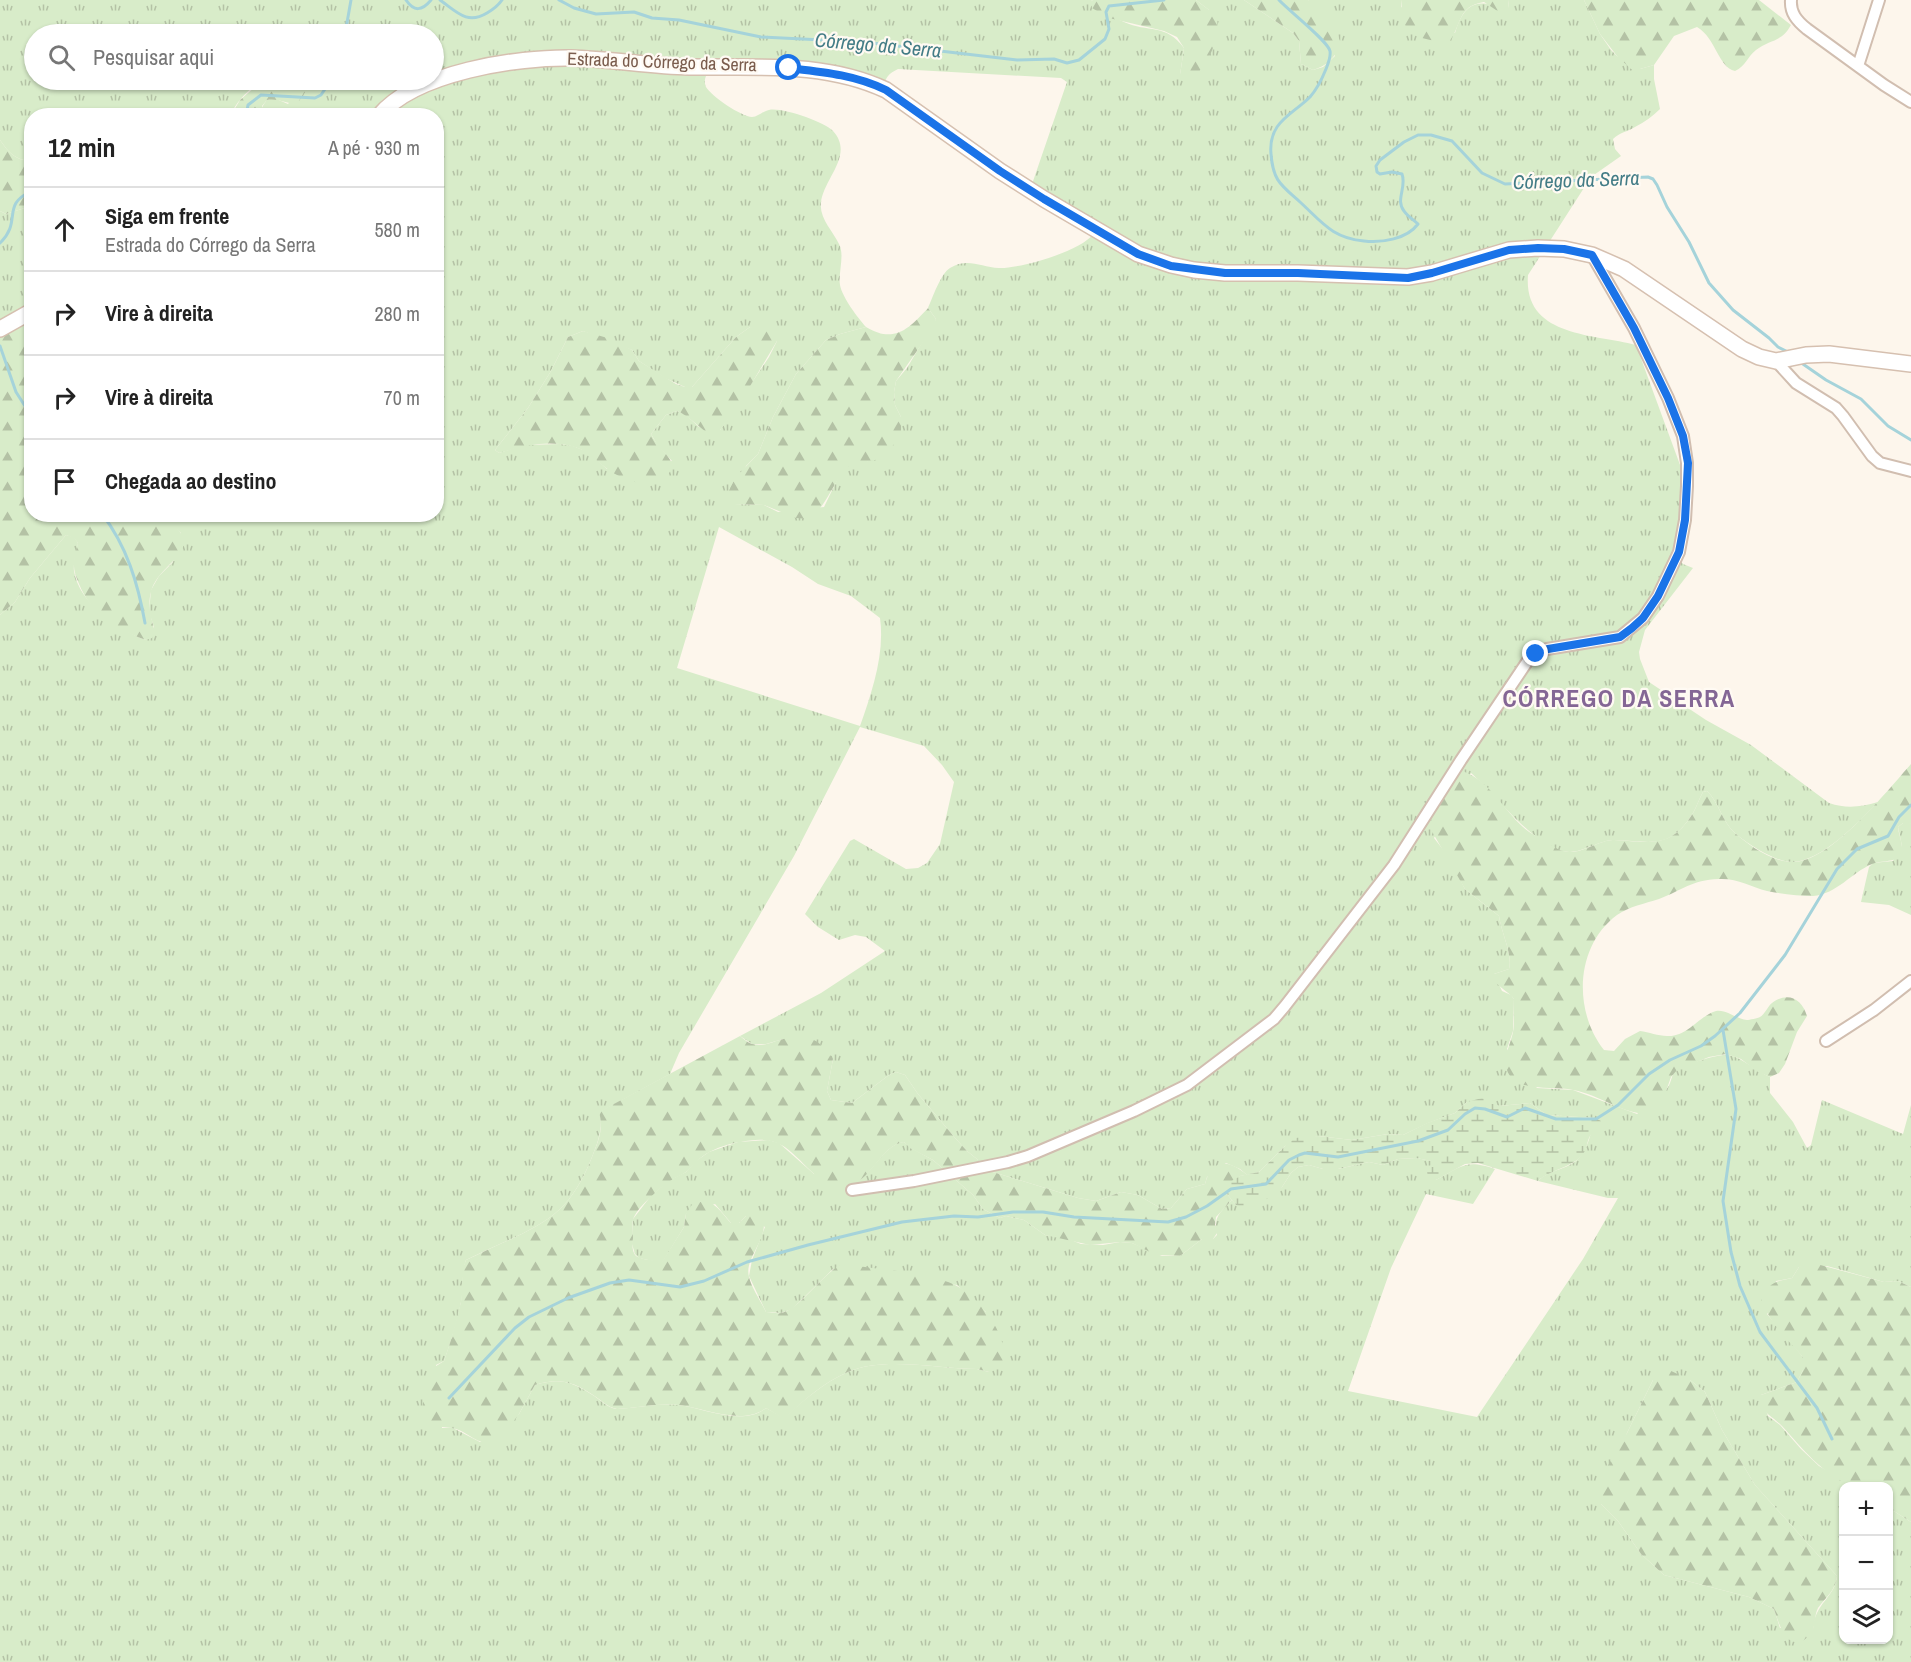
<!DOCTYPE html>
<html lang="pt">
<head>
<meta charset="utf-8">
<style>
  :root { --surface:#fff; --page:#f2f2f2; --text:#222; --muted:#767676; --line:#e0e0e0 }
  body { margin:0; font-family:"Archivo Narrow",sans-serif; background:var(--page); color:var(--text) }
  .controls { position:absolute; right:18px; bottom:18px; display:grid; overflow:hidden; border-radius:12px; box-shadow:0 2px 4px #0004 }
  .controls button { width:54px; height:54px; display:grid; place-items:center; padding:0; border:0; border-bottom:2px solid var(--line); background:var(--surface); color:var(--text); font:30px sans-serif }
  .stop { position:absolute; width:18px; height:18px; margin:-14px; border:4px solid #1a73e8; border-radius:50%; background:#fff }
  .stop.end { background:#1a73e8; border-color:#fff; box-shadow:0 2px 6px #0008 }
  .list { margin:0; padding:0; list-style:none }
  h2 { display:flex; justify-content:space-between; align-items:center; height:78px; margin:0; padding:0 24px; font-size:26px }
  h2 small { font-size:20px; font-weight:400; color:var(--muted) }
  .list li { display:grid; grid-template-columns:39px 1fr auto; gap:18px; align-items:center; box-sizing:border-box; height:84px; padding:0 24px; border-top:2px solid var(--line) }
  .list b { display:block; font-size:22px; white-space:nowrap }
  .list p { margin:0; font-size:20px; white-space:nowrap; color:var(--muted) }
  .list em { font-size:20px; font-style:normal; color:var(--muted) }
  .icon { flex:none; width:33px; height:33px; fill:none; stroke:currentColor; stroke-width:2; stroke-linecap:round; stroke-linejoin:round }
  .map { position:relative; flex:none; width:1911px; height:1662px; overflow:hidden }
  .search { position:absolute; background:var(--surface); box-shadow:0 2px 4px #0004; left:24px; top:24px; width:420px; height:66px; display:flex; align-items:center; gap:15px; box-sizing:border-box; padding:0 21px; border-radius:33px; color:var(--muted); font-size:22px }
  .panel { position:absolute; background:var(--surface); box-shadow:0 2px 4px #0004; left:24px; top:108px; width:420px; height:414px; border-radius:24px }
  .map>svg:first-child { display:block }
</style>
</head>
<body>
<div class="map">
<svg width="1911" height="1662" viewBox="0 0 1911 1662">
  <defs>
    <pattern id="grass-tufts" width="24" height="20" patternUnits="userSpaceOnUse" patternTransform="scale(1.5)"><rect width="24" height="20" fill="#d8ecc9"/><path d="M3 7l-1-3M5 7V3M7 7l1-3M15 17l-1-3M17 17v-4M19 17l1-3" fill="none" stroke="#b4c2a5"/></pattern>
    <pattern id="forest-firs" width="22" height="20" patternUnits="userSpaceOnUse" patternTransform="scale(1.5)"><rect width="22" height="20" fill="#d8ecc9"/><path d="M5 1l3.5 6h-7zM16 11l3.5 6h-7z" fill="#b4c2a5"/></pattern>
    <pattern id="wetland-marsh" width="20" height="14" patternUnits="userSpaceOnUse" patternTransform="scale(1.5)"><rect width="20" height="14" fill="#d8ecc9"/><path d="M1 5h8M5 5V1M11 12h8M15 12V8" fill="none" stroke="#b4c2a5"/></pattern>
  </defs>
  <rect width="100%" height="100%" fill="#fdf6ec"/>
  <path fill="url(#grass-tufts)" fill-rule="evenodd" d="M0,0H1093L1091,1C1101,8 1112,17 1124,22C1148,33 1166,23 1184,48L1180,75L1209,10L1196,0H1244L1293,33L1299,41L1301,64L1313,70L1323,67L1335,56L1308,0H1402L1401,7L1455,33C1465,0 1478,0 1508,8L1509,0H1584L1600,34L1611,50L1617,56L1640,69L1654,65V79L1660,109C1653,116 1645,122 1635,127C1627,132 1620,132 1613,139L1615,149L1621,156L1591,177L1528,275C1523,337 1593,334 1636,345L1683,473L1677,557L1683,564L1693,568L1645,630L1639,652L1640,659L1649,682L1706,720L1751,745L1829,803C1847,809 1860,807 1878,802C1860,821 1821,862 1792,862C1776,862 1747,844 1735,833C1722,822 1719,802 1707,791L1703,792C1699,799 1697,806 1693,813C1669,851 1652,841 1613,840C1602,840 1582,852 1570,852C1539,853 1494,793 1471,773L1434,838L1448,856L1465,889L1499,916C1501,932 1513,955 1509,969L1494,974L1502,991L1511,995L1514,999L1513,1031L1507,1049L1537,1088L1573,1090L1637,1114C1645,1108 1664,1095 1668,1087C1672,1081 1671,1075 1676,1070C1683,1065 1721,1053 1729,1055C1745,1059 1755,1071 1770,1077V1093L1793,1122L1807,1148L1811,1145L1822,1100L1903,1134L1911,1105V1287L1898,1281L1884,1282L1827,1266L1799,1267L1792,1278L1776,1281L1767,1314L1803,1357V1370L1797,1382L1761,1395L1768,1416L1780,1425L1801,1449L1819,1466L1853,1486H1844V1640H1888L1889,1508L1911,1522V1662H0V615L15,602L30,578L66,535L74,537L78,543C77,551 73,563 74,571C79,603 118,630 146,640L154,627L149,612L151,590L159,576L173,562L181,533L161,515L436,514V116H262C260,109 263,105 267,100L274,98L288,104L305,82L303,80H434V34H34V80H263C250,88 236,101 231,115L32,116L31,161C15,160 9,153 0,140ZM898,69L1061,78L1067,82L1030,190L1093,234C1082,251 1019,269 999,268C981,267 967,257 950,268C941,273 932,299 928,308L936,319L907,368L896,381L894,392L895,405L901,417L867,462H852L840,474L824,507L778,512L764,505L735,504L746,466L758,454L773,417L796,374L826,340L840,334L866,327C858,318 842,297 840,285C838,273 845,255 839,244C833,231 819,218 821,203C823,179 855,155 833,131C824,122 782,107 769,110C763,111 758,117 752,117C742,117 711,96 706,87C703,81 706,75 709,70L857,75L885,89C884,78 888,74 898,69ZM750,327L777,341L769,357L720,430L699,427L686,415L677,411L666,415L651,434L658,446L672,461L607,469L588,452L573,446L560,444L524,445L499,453L495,450L528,408L551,371L568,337L583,331L632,350L639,361L665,378L685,387H692L736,337ZM719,527L792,567L818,584L851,596L880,618C885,654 872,692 860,726L677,668ZM860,727L924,746L942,765L954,782L940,844L927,863L918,868L906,869L854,839L850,841L805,914L818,927L839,940L855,935L866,937L885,951L821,993L740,1036L752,1044H766L783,1039L833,1059L827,1091L831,1100L852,1103L889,1075L896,1072L905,1075L918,1094L956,1139L967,1151L993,1172L1078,1198L1096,1201L1121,1192L1138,1195L1162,1209L1171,1208L1187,1189L1205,1184L1207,1177L1226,1163L1240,1169L1247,1175L1259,1172L1285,1146L1318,1136L1352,1140L1388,1134L1403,1135L1428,1123L1455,1113L1467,1102L1499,1106L1530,1103L1547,1115L1595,1118C1591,1132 1588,1151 1576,1161C1564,1170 1549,1170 1538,1181L1608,1198H1618L1583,1259L1477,1417L1348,1391L1391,1268L1426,1194L1473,1204L1495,1169C1466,1159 1462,1166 1436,1180L1432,1161L1416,1158L1398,1159L1383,1165L1369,1162L1338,1169H1323L1309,1165L1298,1167L1291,1173L1282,1187L1236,1205L1232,1200C1220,1213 1213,1216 1217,1235L1213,1239H1202L1180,1256H1162L1132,1243L1120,1242L1103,1245L1081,1244L1066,1238L1045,1235L1024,1220L1006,1216L1000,1218L983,1209L973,1195L933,1160L911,1148L904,1142C886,1144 875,1168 861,1179L814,1174L779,1143L768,1140L738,1142L709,1152L696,1161L686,1172L668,1181L650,1197L633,1219L632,1244L635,1254L639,1258L662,1263L684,1227L686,1214L715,1204L731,1223H739L746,1216L765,1227L752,1260L749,1276L766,1312L781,1313L792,1309L833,1269L957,1285L986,1312L989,1372L977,1369C939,1369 883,1356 848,1372C824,1382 803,1401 784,1418L766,1408C742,1427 705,1408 678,1405C659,1403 636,1408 616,1409C606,1407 600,1399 591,1394C571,1381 558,1378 535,1385L519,1414L480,1442L453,1428H442L436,1365L444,1361C450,1345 458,1318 461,1302C464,1288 461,1274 466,1260C477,1255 488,1249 500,1244C549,1222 571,1210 592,1157C598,1142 603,1129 600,1112L670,1074L679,1053L794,856ZM1653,1380H1690L1705,1392L1722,1430L1755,1485L1837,1576C1835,1598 1815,1602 1813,1629L1780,1628L1774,1609L1749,1597L1664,1575L1641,1554L1618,1521L1601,1504L1627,1433Z
    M31,206V316L0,334V211L6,214Z
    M1908,822L1911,824V915L1889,905L1861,902L1869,867L1873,863L1893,861L1902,846L1898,827L1903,823Z"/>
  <path fill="url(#forest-firs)" d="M1093,0H1196L1217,16C1220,42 1207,69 1186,83L1180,75L1184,48L1177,37L1164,31L1109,18L1092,8L1091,1Z
    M1244,0H1308C1324,19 1334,17 1341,45C1334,58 1327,66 1313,70L1301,64L1299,41L1293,33Z
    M1402,0H1509L1508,8L1499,12L1484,2C1457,6 1462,25 1449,42C1420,40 1398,36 1402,0Z
    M1584,0H1759L1791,25C1781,43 1770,39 1756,50C1747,57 1746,66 1735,71C1718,67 1716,38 1697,27L1674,36L1654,65L1640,69H1631L1617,56L1600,34Z
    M263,80H303L307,88L303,96L296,104C285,103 277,98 267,100L262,106V115H231L240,100Z
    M0,140C9,153 15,160 31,161V206L6,214L0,211Z
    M928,308L936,319L933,328L896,381L894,392L895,405L901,417V431L895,443L883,458L867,462L852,463C832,481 831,500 810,519L796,518L764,505L734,504L727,495L735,478L758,454L773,417L796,374L826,340L840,334L866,327C894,344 909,329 928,308Z
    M31,316L32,514L161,515C214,551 159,559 151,592C147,607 152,619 155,633L152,638L146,640C117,630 91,614 79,584C76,577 73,569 74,561C74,555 77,549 78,543L74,538L66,535L30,578L15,602L0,615V334Z
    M750,327L765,328L775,331L777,341L740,403L720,430L708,433C697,426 689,416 677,411L666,415L651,434C656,445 671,457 673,466C671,470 668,475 665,478C647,491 621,479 606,468C594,459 586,449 571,446C545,440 524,446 499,453L495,450L528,408L551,371L568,337L583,331L611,339L632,350L639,361L676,384L685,387H692L736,337Z
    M1911,764V824L1903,823L1898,827C1899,838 1906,849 1899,858C1890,862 1880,861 1872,864C1851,873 1837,894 1813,896C1799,896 1781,894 1767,891C1751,887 1737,878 1719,879C1691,880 1683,890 1659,899C1644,904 1630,906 1617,915C1575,946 1573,1011 1604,1050L1614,1051L1625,1039L1640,1031C1649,1032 1658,1036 1667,1036C1688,1037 1697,1017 1716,1011C1726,1009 1736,1019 1747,1020C1749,1020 1758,1018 1760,1017C1765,1014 1768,1006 1772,1003C1788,991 1802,999 1807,1016L1797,1032L1785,1064L1779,1073L1770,1077L1758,1072L1741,1059L1726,1054L1709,1057L1677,1070L1671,1077L1664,1097L1652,1114C1622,1115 1601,1095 1573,1090C1556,1086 1522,1092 1510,1076C1500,1061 1510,1047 1513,1032C1515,1022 1513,1010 1514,999C1510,993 1499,987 1493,980L1494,974L1509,969C1513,955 1501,932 1499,916L1465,889L1426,821L1459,770C1488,778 1502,808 1523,827C1529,833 1538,837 1546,842C1553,846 1562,853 1571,852C1583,852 1603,839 1614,840C1651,842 1671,849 1693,813C1697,806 1699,799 1703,792L1707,791C1719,802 1722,822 1735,833C1748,845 1773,862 1792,862C1830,863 1887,791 1911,764Z
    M740,1036C744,1039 748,1043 752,1044C760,1046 769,1044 776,1041C803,1033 817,1035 833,1059L827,1091L831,1100L852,1103L889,1075L896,1072L905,1075L918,1094L956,1139L967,1151L993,1172L1078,1198L1096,1201L1121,1192L1138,1195L1162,1209L1171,1208L1187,1189L1205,1184C1212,1158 1228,1159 1247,1175L1240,1176L1227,1194L1232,1200L1216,1217L1215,1225L1219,1230L1213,1239H1202L1180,1256L1156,1255L1132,1243L1120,1242L1090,1245L1045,1235L1024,1220L1006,1216L1000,1218L983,1209L973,1195L933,1160L910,1148L904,1142C880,1145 872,1183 844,1187C818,1190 799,1151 777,1143C766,1138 752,1140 741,1142C730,1143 716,1148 706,1154C698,1159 693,1166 686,1172C681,1176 675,1177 670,1181C660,1188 636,1208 633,1220C632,1225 633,1233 633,1238C632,1244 632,1252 636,1256C641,1260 656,1260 662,1262L684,1227L686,1214L693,1203C715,1199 717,1208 731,1223H739L746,1216L755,1213L763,1218C769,1239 744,1258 749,1277C752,1289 761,1301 766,1312C771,1312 777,1314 781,1313C799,1310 822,1274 842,1264C873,1269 929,1272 955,1285C971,1293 985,1309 994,1324C1002,1338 1007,1351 1001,1367L989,1372L977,1369C939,1369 883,1356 848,1372C824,1382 803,1401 784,1419L766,1408C742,1426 705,1408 678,1405C659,1403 636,1408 617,1409C607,1407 601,1400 593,1395C572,1381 558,1378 535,1385L519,1414L497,1443C473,1445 471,1432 452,1428C437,1426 434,1428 422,1417L424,1388L433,1368L444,1361L450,1343L461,1302L463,1268L466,1260C478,1255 488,1249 500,1244C549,1222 571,1210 592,1157C598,1142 604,1129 599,1112Z
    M1809,1262L1884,1282L1898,1281L1911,1287V1522L1889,1508L1888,1486C1878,1486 1861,1489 1852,1486C1822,1474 1803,1449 1782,1426C1774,1418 1766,1414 1758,1404L1761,1395L1797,1382L1803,1370V1357C1787,1339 1770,1323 1761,1300C1769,1283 1773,1282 1792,1278L1799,1267Z
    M1665,1368L1690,1380L1705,1392L1722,1430L1755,1485L1837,1576C1836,1590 1826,1597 1818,1608C1814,1616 1816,1624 1812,1631C1810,1635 1806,1639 1802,1641C1785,1648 1778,1621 1774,1609L1749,1597L1664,1575L1641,1554L1618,1521L1601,1504L1597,1490L1599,1481L1627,1433L1653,1380L1660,1369Z"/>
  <path fill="url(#wetland-marsh)" d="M1482,1098L1499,1106L1530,1103L1547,1115L1595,1118L1601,1121C1599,1128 1594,1130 1590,1136C1587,1141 1587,1149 1583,1154C1572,1168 1551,1169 1538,1181L1478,1163L1465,1164L1436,1180L1428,1178L1427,1171L1431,1165V1161L1416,1158L1398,1159L1383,1165L1369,1162L1338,1169H1323L1309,1165L1298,1167L1291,1173L1282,1187L1271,1196L1256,1206L1245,1208L1236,1205L1227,1194L1230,1182L1240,1176L1259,1172L1285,1146L1295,1138L1318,1136L1352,1140L1388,1134L1403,1135L1427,1123L1455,1113L1467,1102Z"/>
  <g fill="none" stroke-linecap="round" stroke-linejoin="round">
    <path stroke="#a5d3da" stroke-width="3" d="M406,0C414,12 422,11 431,0
      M440,0C457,12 467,25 487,13C494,9 498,6 502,0
      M559,0L574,8L596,14L634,12L652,18L679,20L761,37L863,42L1017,60L1054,59L1067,63L1079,60L1105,39L1109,29L1106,12L1109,6L1164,0
      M1279,0C1288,10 1328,41 1330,51C1331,57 1328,64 1326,69C1322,79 1317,89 1310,97C1292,115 1268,122 1271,154C1273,181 1281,185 1300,202C1322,222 1332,238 1364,241C1382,243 1407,239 1418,224C1414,220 1407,216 1404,211C1395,200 1407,187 1402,174L1392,172L1380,174L1377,172L1376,166L1380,160L1404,142L1418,135H1431L1452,141L1482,173L1505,184L1648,177L1653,179L1657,185L1667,207L1689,242L1709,283L1733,310L1769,338L1778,347L1788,352
      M345,34L351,0
      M249,116L247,111L248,105L261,95L315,98L321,95L331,80
      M0,243C23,221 0,205 32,191
      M0,346L16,392L32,417
      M1800,362L1826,380L1861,399L1888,426L1911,440
      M102,514C127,546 138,584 145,623
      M1723,1030L1736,1109L1723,1201L1731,1252L1740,1286L1760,1332L1817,1408L1832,1439
      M449,1398L515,1328L529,1317L568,1298L610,1283L629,1280L680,1287L704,1281L747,1262L808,1245L902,1222L954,1216L978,1217L1013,1212H1043L1074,1217L1168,1222L1186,1217L1207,1206L1231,1189L1266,1184L1289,1160L1299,1155L1305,1153L1338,1157L1418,1141L1448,1130L1465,1114L1475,1108L1485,1109L1507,1117L1525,1108L1556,1119H1596L1618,1105L1649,1074L1670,1060L1701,1046L1715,1036L1740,1013L1785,955L1837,869L1857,849L1888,836L1899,817L1911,805"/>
    <g stroke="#d1beb0" stroke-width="14">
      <path id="street" d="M1791,0C1790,13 1797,21 1807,29L1884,85L1911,102
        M1858,66L1879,0
        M1776,361L1796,383L1836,408L1843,416L1872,456L1880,463L1911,471
        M1826,1041L1874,1010L1911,981
        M852,1190L914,1181L1008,1162L1028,1156L1134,1111L1187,1085L1274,1019L1285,1006L1394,865L1461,760L1529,659L1547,649L1620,637L1643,618L1658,596L1679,552L1685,520L1687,486V463L1683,436L1668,398L1634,328L1592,255"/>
    </g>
    <g stroke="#d6c0b0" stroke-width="18">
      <path id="secondary" d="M379,116C415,72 518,57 571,58C610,59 650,66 689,67C756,68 824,61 886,90L1000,171L1044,199L1138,254L1171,265L1194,270L1225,273H1298L1408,277L1432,273L1509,250L1538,248L1564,249L1592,255L1624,269L1742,349L1759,357L1776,361L1806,355L1829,354L1911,364
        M0,329L32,311"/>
    </g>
    <use href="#street" stroke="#fff" stroke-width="10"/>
    <use href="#secondary" stroke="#fff" stroke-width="15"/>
  </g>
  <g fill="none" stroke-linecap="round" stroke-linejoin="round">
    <path stroke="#1a73e8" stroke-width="8" d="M789,68C823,72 855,75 886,90L1000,171L1044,199L1138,254L1171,266L1225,273H1298L1408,278L1432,273L1509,250L1538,248L1564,249L1592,255L1634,328L1668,398L1683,436L1688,463L1685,520L1679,552L1658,596L1643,618L1632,628L1620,637L1548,649L1536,654"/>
  </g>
  <g text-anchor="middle" stroke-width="4.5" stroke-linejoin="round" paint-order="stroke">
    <g font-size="18" fill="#7a5c4d" stroke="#fffaf3">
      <text transform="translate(662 62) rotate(2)" y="6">Estrada do Córrego da Serra</text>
    </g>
    <g font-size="20" font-style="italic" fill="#437c86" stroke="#fffaf3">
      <text transform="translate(878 45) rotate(5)" y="7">Córrego da Serra</text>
      <text transform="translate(1576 180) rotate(-2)" y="7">Córrego da Serra</text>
    </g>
    <g font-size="24" font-weight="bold" letter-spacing="1.5" fill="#846695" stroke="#fffaf3">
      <text x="1619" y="707">CÓRREGO DA SERRA</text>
    </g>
  </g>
</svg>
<div class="controls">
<button>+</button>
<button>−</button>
<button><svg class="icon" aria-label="layers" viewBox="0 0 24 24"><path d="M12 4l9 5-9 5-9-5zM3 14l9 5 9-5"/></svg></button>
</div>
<div class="stop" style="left:789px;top:68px"></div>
<div class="stop end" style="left:1536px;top:654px"></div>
<div class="search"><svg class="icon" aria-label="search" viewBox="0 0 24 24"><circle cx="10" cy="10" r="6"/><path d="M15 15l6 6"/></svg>Pesquisar aqui</div>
<section class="panel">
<h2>12 min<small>A pé · 930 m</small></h2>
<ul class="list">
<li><svg class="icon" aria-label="ahead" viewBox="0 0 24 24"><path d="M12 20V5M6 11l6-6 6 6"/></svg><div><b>Siga em frente</b><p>Estrada do Córrego da Serra</p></div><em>580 m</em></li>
<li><svg class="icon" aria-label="right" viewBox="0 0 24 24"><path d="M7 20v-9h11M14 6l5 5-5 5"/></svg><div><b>Vire à direita</b></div><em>280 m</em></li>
<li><svg class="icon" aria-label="right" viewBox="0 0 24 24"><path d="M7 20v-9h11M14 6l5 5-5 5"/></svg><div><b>Vire à direita</b></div><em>70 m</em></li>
<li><svg class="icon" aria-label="arrive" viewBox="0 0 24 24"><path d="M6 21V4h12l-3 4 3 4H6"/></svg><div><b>Chegada ao destino</b></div></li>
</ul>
</section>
</div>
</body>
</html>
